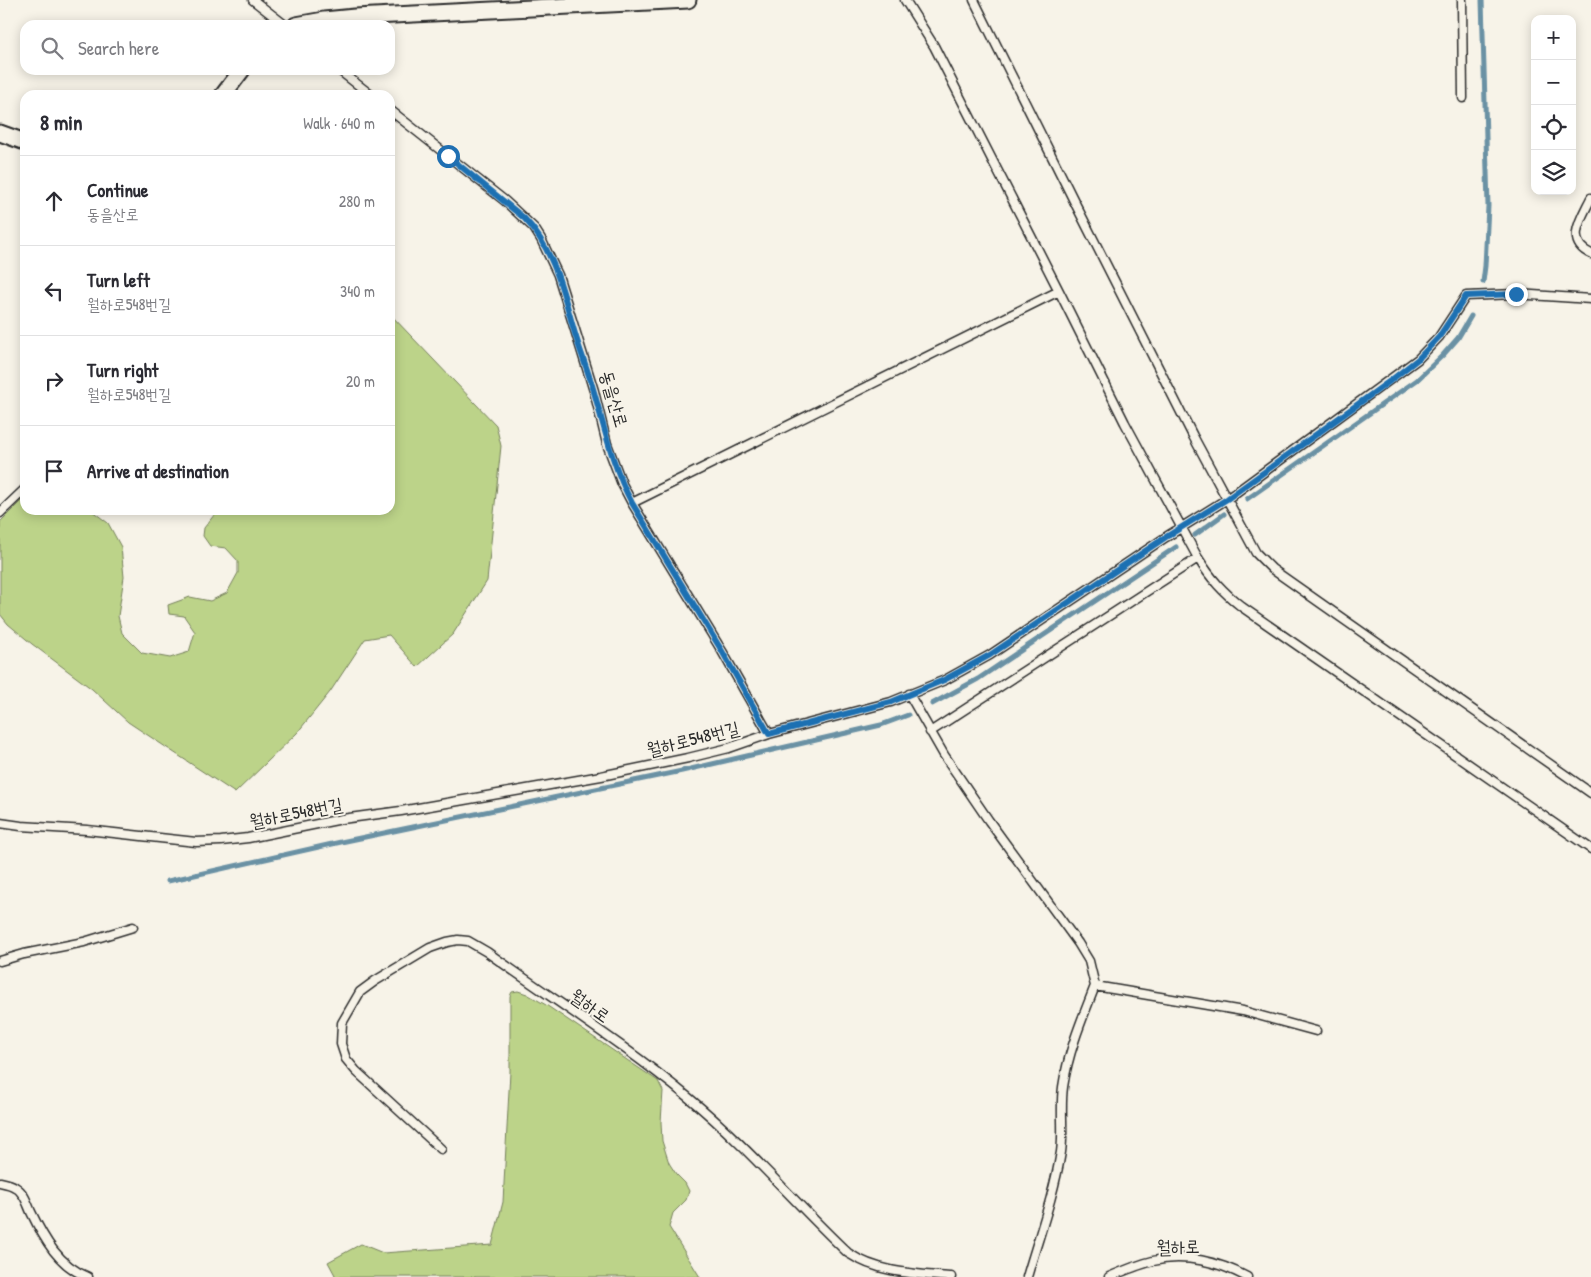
<!DOCTYPE html>
<html lang="en">
<head>
<meta charset="utf-8">
<style>
  :root { --surface:#fff; --page:#f7f7f7; --text:#2b2b33; --muted:#7c7c81; --line:#e1e1e2 }
  body { margin:0; font-family:"Patrick Hand","Poor Story",sans-serif; background:var(--page); color:var(--text) }
  .controls { position:absolute; right:15px; top:15px; display:grid; overflow:hidden; border-radius:10px; box-shadow:0 2px 12px #0003 }
  .controls button { width:45px; height:45px; display:grid; place-items:center; padding:0; border:0; border-bottom:1px solid var(--line); background:var(--surface); color:var(--text); font:25px sans-serif }
  .stop { position:absolute; width:15px; height:15px; margin:-11px; border:4px solid #1f6fb2; border-radius:50%; background:#fff }
  .stop.end { background:#1f6fb2; border-color:#fff; box-shadow:0 1px 5px #0008 }
  .list { margin:0; padding:0; list-style:none }
  h2 { display:flex; justify-content:space-between; align-items:center; height:65px; margin:0; padding:0 20px; font-size:21px }
  h2 small { font-size:16px; font-weight:400; color:var(--muted) }
  .list li { display:grid; grid-template-columns:32px 1fr auto; gap:15px; align-items:center; box-sizing:border-box; height:90px; padding:0 20px; border-top:1px solid var(--line) }
  .list b { display:block; font-size:19px; white-space:nowrap }
  .list p { margin:0; font-size:16px; white-space:nowrap; color:var(--muted) }
  .list em { font-size:16px; font-style:normal; color:var(--muted) }
  .icon { flex:none; width:28px; height:28px; fill:none; stroke:currentColor; stroke-width:2; stroke-linecap:round; stroke-linejoin:round }
  .map { position:relative; flex:none; width:1591px; height:1277px; overflow:hidden }
  .search { position:absolute; background:var(--surface); box-shadow:0 2px 12px #0003; left:20px; top:20px; width:375px; height:55px; display:flex; align-items:center; gap:12px; box-sizing:border-box; padding:0 18px; border-radius:15px; color:var(--muted); font-size:19px }
  .panel { position:absolute; background:var(--surface); box-shadow:0 2px 12px #0003; left:20px; top:90px; width:375px; height:425px; border-radius:15px }
  .map>svg:first-child { display:block }
</style>
</head>
<body>
<div class="map">
<svg width="1591" height="1277" viewBox="0 0 1591 1277">
  <rect width="100%" height="100%" fill="#f7f3e8"/>
  <filter id="ink" filterUnits="userSpaceOnUse"><feTurbulence type="fractalNoise" baseFrequency=".02" numOctaves="2"/><feDisplacementMap in="SourceGraphic" scale="10" xChannelSelector="R" yChannelSelector="G"/><feConvolveMatrix kernelMatrix="1 2 1 2 8 2 1 2 1" color-interpolation-filters="sRGB"/></filter>
  <g filter="url(#ink)">
    <path fill="#bcd389" stroke="#747f5a" d="M390,314L496,425L501,446L487,581L453,634L417,667L389,635L365,639L330,692L297,733L235,793L128,722L92,689L32,644L8,624L0,614V522L25,497V510H91L108,523L121,547L124,577L118,616L122,633L142,653L170,658L189,652L195,632L184,616L169,614L168,605L190,597L210,601L227,593L238,573V561L226,548L210,546L203,536L204,528L218,510H390Z
      M518,991L527,994L546,1005L658,1081L663,1091L661,1122L662,1141L669,1163L676,1174L685,1183L689,1191L686,1200L673,1213L669,1227L700,1277H334L335,1275L328,1262L361,1244L383,1253L492,1245L503,1202L510,1072V996L512,992Z"/>
    <g fill="none" stroke-linecap="round" stroke-linejoin="round">
      <path stroke="#6a91a4" stroke-width="5" d="M1482,0L1488,206L1485,266L1483,282
        M1247,499L1417,380L1443,355L1458,338L1471,316
        M1195,535L1224,514
        M932,704L978,679L1176,547
        M168,881L341,842L682,771L881,725L908,715"/>
      <g stroke="#2b2b2b" stroke-width="11">
        <path id="lane" d="M253,0L285,25
          M905,0L934,46L1059,291L1125,423L1198,558C1211,579 1223,592 1242,607L1591,849
          M974,0L1076,205L1193,436L1256,553L1272,569L1591,793
          M1462,0L1463,98
          M339,70L371,95
          M390,110L505,201L534,228L541,239L558,275L594,391L607,444L622,484L632,503L722,651L769,734
          M1591,198C1582,217 1564,242 1591,254
          M632,503L1059,291
          M0,513L25,489
          M909,694L944,755L989,821L1078,943L1089,961L1095,986L1243,1011L1316,1031
          M930,732L1198,558
          M0,823L21,826L87,830L196,842L221,841L248,838L342,819L401,811L601,776L688,758L729,748L769,734L891,702L945,680L990,655L1166,537L1227,499L1418,359L1439,337L1466,296L1516,294L1591,299
          M0,961L24,954L84,942L133,927
          M441,1149L356,1071L346,1059L341,1044L342,1023L360,992L375,981L430,948L447,942L458,940L468,941L487,952C554,1000 625,1045 689,1098C746,1145 794,1202 848,1253C878,1273 916,1274 951,1277
          M0,1182C5,1183 11,1184 15,1187C24,1192 27,1203 31,1212C44,1239 59,1266 88,1277
          M1027,1277C1039,1236 1054,1194 1061,1152C1064,1131 1060,1109 1063,1087C1068,1052 1082,1019 1095,986
          M1109,1277C1123,1271 1137,1265 1153,1261C1185,1253 1219,1262 1247,1277"/>
      </g>
      <g stroke="#2b2b2b" stroke-width="19">
        <path id="street" d="M296,25L324,20L355,17L688,0
          M223,95L242,70
          M0,133L25,142"/>
      </g>
      <use href="#lane" stroke="#f7f3e8" stroke-width="8"/>
      <use href="#street" stroke="#f7f3e8" stroke-width="15"/>
    </g>
  </g>
  <g fill="none" stroke-linecap="round" stroke-linejoin="round" filter="url(#ink)">
    <path stroke="#1f6fb2" stroke-width="6" d="M448,156L524,218C553,248 562,288 573,327C579,349 588,370 594,392C605,430 613,468 632,503L722,651L769,734L891,702L944,680L990,655L1166,537L1227,499L1390,381L1418,359L1439,337L1466,296L1516,294"/>
  </g>
  <g text-anchor="middle" stroke-width="4" stroke-linejoin="round" paint-order="stroke">
    <g font-size="18" fill="#2b2b2b" stroke="#f7f3e8">
      <text transform="translate(614 399) rotate(74)" y="6">동을산로</text>
      <text transform="translate(693 739) rotate(-14)" y="6">월하로548번길</text>
      <text transform="translate(296 813) rotate(-11)" y="6">월하로548번길</text>
      <text transform="translate(590 1006) rotate(35)" y="6">월하로</text>
      <text transform="translate(1178 1247) rotate(-1)" y="6">월하로</text>
    </g>
  </g>
</svg>
<div class="controls">
<button>+</button>
<button>−</button>
<button><svg class="icon" aria-label="locate" viewBox="0 0 24 24"><circle cx="12" cy="12" r="6"/><path d="M12 2v4M12 18v4M2 12h4M18 12h4"/></svg></button>
<button><svg class="icon" aria-label="layers" viewBox="0 0 24 24"><path d="M12 4l9 5-9 5-9-5zM3 14l9 5 9-5"/></svg></button>
</div>
<div class="stop" style="left:448px;top:156px"></div>
<div class="stop end" style="left:1516px;top:294px"></div>
<div class="search"><svg class="icon" aria-label="search" viewBox="0 0 24 24"><circle cx="10" cy="10" r="6"/><path d="M15 15l6 6"/></svg>Search here</div>
<section class="panel">
<h2>8 min<small>Walk · 640 m</small></h2>
<ul class="list">
<li><svg class="icon" aria-label="ahead" viewBox="0 0 24 24"><path d="M12 20V5M6 11l6-6 6 6"/></svg><div><b>Continue</b><p>동을산로</p></div><em>280 m</em></li>
<li><svg class="icon" aria-label="left" viewBox="0 0 24 24"><path d="M17 20v-9H6M10 6l-5 5 5 5"/></svg><div><b>Turn left</b><p>월하로548번길</p></div><em>340 m</em></li>
<li><svg class="icon" aria-label="right" viewBox="0 0 24 24"><path d="M7 20v-9h11M14 6l5 5-5 5"/></svg><div><b>Turn right</b><p>월하로548번길</p></div><em>20 m</em></li>
<li><svg class="icon" aria-label="arrive" viewBox="0 0 24 24"><path d="M6 21V4h12l-3 4 3 4H6"/></svg><div><b>Arrive at destination</b></div></li>
</ul>
</section>
</div>
</body>
</html>
